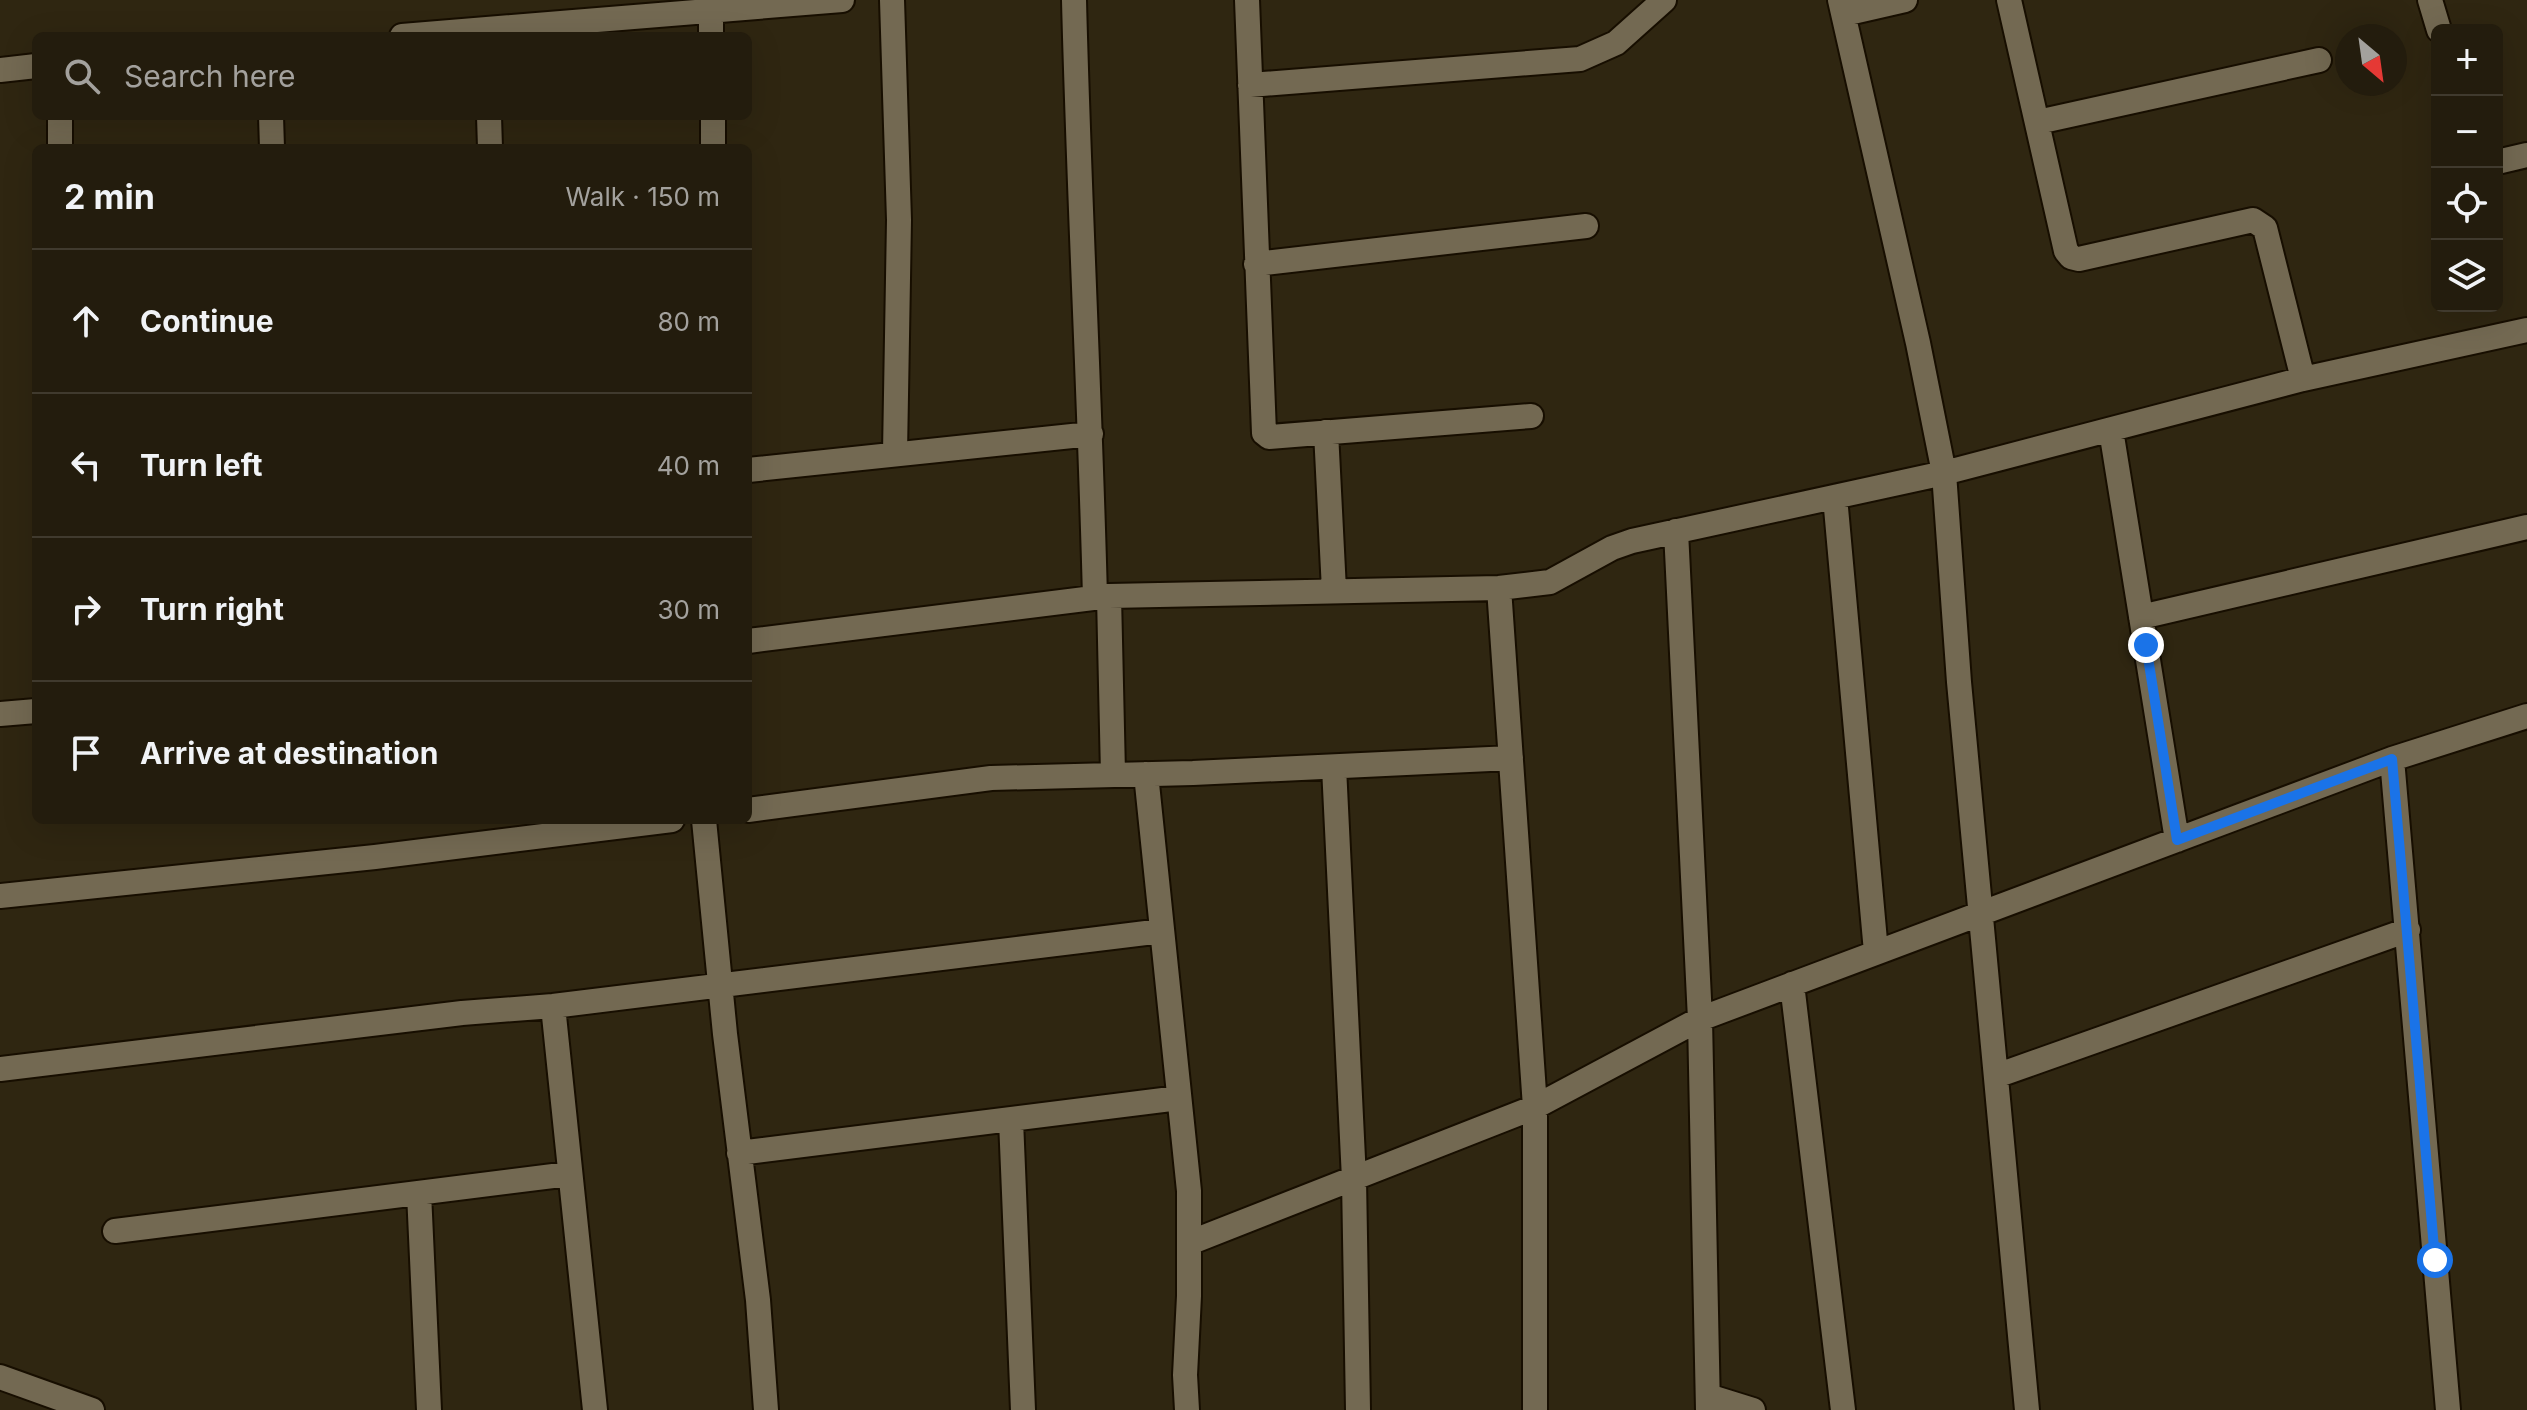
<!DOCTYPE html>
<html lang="en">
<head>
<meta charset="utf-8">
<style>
  :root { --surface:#231c0d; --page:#2f291b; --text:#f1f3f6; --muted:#a3a19d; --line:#403a2e }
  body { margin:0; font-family:Inter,sans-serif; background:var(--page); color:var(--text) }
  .controls { position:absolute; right:24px; top:24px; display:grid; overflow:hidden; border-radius:12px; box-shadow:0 8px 32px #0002 }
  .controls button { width:72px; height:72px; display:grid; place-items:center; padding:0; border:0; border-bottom:2px solid var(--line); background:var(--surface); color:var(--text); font:40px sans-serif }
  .compass { position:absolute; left:2335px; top:24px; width:72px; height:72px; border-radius:50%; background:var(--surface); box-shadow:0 8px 32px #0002; rotate:151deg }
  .stop { position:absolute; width:24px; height:24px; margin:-18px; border:6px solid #1a73e8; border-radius:50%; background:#fff }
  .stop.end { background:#1a73e8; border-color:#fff; box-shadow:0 2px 8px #0008 }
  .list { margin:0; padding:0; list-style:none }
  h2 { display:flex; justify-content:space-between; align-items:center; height:104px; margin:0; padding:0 32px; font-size:34px }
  h2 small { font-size:26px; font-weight:400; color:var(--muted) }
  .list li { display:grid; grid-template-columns:52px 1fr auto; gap:24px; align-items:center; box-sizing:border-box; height:144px; padding:0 32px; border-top:2px solid var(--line) }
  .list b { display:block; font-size:30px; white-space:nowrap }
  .list em { font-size:26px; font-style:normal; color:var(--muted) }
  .icon { flex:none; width:44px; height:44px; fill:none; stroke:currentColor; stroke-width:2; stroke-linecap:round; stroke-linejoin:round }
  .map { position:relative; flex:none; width:2527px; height:1410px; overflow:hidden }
  .search { position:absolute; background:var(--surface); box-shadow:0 8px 32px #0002; left:32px; top:32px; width:720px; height:88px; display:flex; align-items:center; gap:20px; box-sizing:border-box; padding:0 28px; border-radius:12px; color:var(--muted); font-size:30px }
  .panel { position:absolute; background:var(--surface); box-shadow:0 8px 32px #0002; left:32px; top:144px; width:720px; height:680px; border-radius:12px }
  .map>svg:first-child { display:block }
</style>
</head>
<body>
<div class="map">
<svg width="2527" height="1410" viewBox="0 0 2527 1410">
  <rect width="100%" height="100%" fill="#2f2611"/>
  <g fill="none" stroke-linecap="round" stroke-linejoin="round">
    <g stroke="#170e00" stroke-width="28">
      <path id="street" d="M892,0L899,220L895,453
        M1074,0C1079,200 1090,399 1095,598
        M1247,0L1264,433L1269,437L1531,416
        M1840,0L1918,343L1944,473L1959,682L2027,1410
        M2009,0L2066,251L2071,257L2079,259L2253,220L2265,228L2303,379
        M2430,0L2439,30
        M711,11V36
        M1844,14L1905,0
        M402,36L842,0
        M0,70L36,66
        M1250,85L1580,59L1616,43L1664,0
        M60,116V148
        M271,116L272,148
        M489,116L490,148
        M713,116V148
        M2038,122L2319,60
        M2497,162L2527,155
        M1256,264L1586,226
        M2111,430L2177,840
        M1326,432L1334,590
        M748,470L1091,434
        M1835,497L1876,952
        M1676,531L1700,1019L1708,1410
        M1499,588L1535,1107V1410
        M1109,596L1113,774
        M2141,617L2527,527
        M748,641L1109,596L1499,588L1550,582L1612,548L1632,541L1944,473L2303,379L2527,330
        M0,714L36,711
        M2392,759L2448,1410
        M1334,767L1354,1179L1358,1410
        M1146,774L1189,1191V1296L1185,1375L1187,1410
        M748,810L991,778L1193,773L1511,758
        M704,820L725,1034L758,1300L766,1410
        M0,896L375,857L672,820
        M1792,984L1843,1410
        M553,1006L595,1410
        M0,1069L462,1013L553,1006L1162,931
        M1996,1076L2408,930
        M1011,1120L1023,1410
        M739,1153L1179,1098
        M419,1193L429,1410
        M115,1231L569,1174
        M1189,1243L1535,1107L1700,1019L2392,759L2527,716
        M0,1377L92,1410
        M1708,1396L1753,1410"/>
    </g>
    <use href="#street" stroke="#736952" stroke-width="24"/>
  </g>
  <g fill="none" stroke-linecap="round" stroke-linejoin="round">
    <path stroke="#1a73e8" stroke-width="10" d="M2146,645L2177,840L2392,759L2435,1260"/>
  </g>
</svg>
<div class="controls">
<button>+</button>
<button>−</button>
<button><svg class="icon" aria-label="locate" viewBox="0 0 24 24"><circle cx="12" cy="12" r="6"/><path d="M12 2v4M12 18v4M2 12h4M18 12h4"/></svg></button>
<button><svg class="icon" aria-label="layers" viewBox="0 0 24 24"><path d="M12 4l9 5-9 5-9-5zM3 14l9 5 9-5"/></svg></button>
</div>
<svg class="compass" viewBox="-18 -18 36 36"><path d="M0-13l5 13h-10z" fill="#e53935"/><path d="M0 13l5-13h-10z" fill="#a3a19d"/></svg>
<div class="stop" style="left:2435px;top:1260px"></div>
<div class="stop end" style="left:2146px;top:645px"></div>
<div class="search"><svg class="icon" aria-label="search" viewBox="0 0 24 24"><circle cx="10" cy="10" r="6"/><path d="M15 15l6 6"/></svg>Search here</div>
<section class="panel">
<h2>2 min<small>Walk · 150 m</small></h2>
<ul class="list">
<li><svg class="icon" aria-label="ahead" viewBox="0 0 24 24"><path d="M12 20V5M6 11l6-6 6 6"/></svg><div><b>Continue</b></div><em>80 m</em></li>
<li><svg class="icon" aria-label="left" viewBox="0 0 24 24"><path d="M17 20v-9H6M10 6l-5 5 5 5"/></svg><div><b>Turn left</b></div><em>40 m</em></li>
<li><svg class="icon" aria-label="right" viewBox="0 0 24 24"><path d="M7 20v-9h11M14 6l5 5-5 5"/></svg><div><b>Turn right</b></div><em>30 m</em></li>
<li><svg class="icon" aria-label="arrive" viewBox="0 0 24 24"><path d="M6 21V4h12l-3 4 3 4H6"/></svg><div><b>Arrive at destination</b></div></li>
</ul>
</section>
</div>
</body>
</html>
